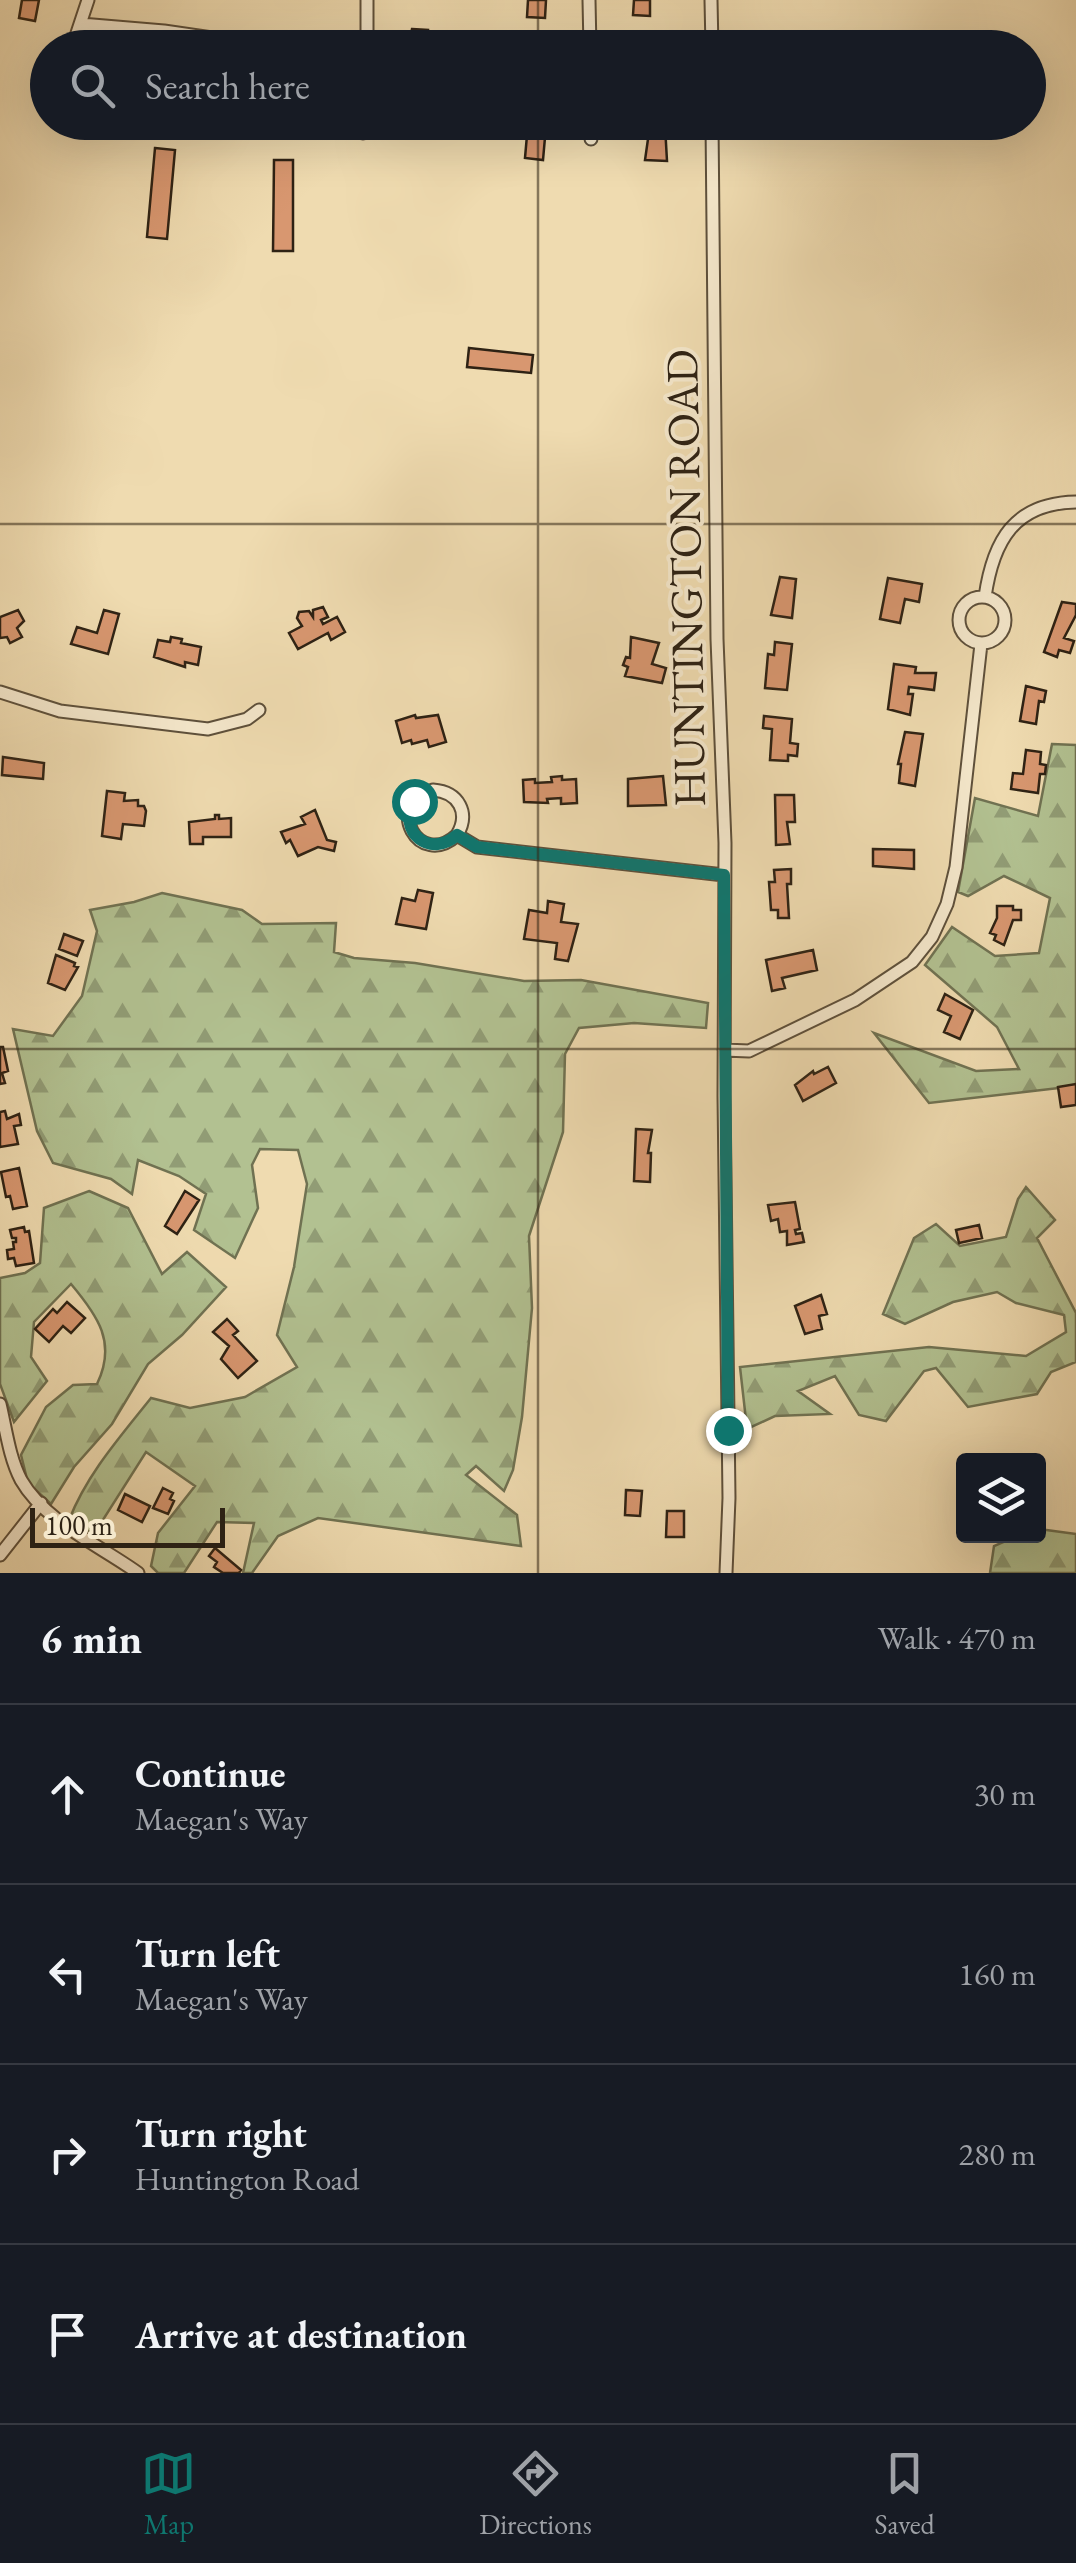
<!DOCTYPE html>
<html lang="en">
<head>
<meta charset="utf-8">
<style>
  :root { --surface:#171b24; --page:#242831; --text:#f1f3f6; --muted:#9ea1a6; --line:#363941; --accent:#0f766e }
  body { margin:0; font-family:"EB Garamond",serif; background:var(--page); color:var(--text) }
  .controls { position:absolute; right:30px; bottom:30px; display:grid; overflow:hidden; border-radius:10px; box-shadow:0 10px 40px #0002 }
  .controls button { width:90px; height:90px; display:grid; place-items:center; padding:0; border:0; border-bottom:2px solid var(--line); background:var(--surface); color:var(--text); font:50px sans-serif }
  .scale { position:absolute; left:30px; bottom:25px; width:195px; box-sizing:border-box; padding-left:10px; border:5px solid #2e2214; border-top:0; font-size:28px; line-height:35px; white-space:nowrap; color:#2e2214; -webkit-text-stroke:8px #f5e8cc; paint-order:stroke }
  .stop { position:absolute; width:30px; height:30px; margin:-22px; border:8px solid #0f766e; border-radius:50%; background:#fff }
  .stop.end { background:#0f766e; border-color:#fff; box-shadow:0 2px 10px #0008 }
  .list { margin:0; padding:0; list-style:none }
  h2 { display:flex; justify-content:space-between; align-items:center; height:130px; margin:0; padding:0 40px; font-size:42px }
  h2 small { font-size:32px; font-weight:400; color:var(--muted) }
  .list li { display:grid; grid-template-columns:65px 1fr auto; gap:30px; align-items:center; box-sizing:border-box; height:180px; padding:0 40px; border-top:2px solid var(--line) }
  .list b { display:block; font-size:38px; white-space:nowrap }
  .list p { margin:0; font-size:32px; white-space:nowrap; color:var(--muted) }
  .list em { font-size:32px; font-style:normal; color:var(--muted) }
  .icon { flex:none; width:55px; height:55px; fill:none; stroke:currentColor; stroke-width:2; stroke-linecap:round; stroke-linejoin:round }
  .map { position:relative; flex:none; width:1076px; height:1573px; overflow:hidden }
  .search { position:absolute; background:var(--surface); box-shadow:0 10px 40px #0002; left:30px; right:30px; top:30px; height:110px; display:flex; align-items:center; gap:25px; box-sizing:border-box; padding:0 35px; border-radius:55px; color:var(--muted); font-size:38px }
  .sheet { height:850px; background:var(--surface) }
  nav { display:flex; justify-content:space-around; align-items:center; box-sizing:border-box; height:140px; border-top:2px solid var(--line); background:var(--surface); font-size:28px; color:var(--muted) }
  nav a { display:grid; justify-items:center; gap:5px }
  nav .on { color:var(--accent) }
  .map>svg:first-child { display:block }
</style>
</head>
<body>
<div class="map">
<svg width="1076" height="1573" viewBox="0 0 1076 1573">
  <defs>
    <pattern id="forest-firs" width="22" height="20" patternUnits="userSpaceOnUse" patternTransform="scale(2.5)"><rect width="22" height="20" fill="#b2c191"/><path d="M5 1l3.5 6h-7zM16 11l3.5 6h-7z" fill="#919c75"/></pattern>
  </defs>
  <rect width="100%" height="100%" fill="#efdbb0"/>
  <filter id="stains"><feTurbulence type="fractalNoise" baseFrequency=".002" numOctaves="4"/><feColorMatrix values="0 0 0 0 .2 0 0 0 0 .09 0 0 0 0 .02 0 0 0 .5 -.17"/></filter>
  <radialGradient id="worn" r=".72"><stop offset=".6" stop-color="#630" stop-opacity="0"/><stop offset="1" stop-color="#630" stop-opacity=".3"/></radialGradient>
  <path fill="url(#forest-firs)" stroke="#707252" stroke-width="2.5" d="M1052,744L1076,745V1086L929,1103L874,1033L976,1071L1019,1069L997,1027L925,965L952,927L995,956L1039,953L1050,898L1004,876L968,896L958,892L975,798L1038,816Z
    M162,893L242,910L262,924L336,923L334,952L354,958L415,963L524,981L581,980L708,1003L706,1028L634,1023L579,1028L565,1054L563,1132L529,1236L532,1308L522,1417L513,1470L504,1491L476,1466L466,1475L517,1515L521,1546L318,1518L278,1536L252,1573H243L254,1523L217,1522L184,1573H158L151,1566L158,1533L195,1486L146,1452L94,1534L69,1520C87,1474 120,1437 151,1398L190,1408L245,1397L297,1367L277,1335L294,1267L307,1184L298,1150L260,1149L252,1165L258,1208L235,1258L194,1230L206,1194L179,1176L138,1160L132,1194L111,1179L53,1163L37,1131L13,1029L53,1036L82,996L97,931L90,910L134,902Z
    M1026,1187L1055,1220L1037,1238L1076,1313V1362L1051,1372L1037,1394L968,1407L936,1368L924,1371L886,1421L859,1415L835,1376L798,1391L830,1414L775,1416L747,1429L740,1367L929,1347L1026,1356L1066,1332L1064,1315L1016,1303L997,1292L953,1302L905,1324L883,1314L914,1238L936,1224L960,1246L1006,1237L1018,1199Z
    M89,1191L128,1208L162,1274L187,1252L226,1287L182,1335L148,1364L112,1424L74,1467L51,1504L28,1483L21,1455L46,1407L73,1385L97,1384C117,1343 98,1316 71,1284L34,1322L31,1357L47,1381L14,1422L0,1384V1278L25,1273L40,1263L44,1208Z
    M1039,1529L1076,1534V1573H990L994,1546L1017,1536H1038Z"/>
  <path fill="#d89770" stroke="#2e2214" stroke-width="2.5" d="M22,0H39L35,21L19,18Z
    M528,0H546L545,18L527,17Z
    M634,0H650V16L633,15Z
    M412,29L428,30L427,43H438L437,48H408Z
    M528,124L546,126L543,160L525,158Z
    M650,125L665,126L667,161L645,160Z
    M155,148L175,150L167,239L147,237Z
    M274,160H293V251H273Z
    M469,348L533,355L531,373L467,367Z
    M780,577L796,579L792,618L771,615Z
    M888,578L922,584L919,602L905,599L900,623L880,619Z
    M1062,602L1076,604V615L1064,638L1074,641L1070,653L1059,650L1057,657L1044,652Z
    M323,607L328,617L321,620L323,624L337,617L345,632L331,640L328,633L298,649L289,633L302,626L297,618L299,612L309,611L313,617V610Z
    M18,610L24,621L17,628L22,637L10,643L7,637L0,638V617Z
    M104,610L119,614L108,654L71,644L77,627L97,633Z
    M171,637L182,639L181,643L201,647L198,665L185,662V667L154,657L158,640L170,642Z
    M631,637L659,643L652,664L666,668L662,683L625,676L628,667L623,665L626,657L630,658Z
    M775,642L792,644L787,690L765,688L768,654L774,655Z
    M894,664L916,667L915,673H936L934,690L909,687L908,694H913L910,715L888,709Z
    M1026,686L1046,691L1044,702L1039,701L1036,724L1020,721Z
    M415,715L416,718L438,715L446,742L429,747L427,740L412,744L411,740L402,743L396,721Z
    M764,716L792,719L790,743L798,744L797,756L788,755V761L770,760L772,729L763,728Z
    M905,732L923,734L915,786L899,783L901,764H898Z
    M1026,750L1041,752L1040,764L1046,765L1045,774H1040L1038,793L1011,789L1013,773L1023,774Z
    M3,757L44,763L43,779L2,775Z
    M562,776V780L576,779L577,803L561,804V798L547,799L548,803L524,802L523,780L535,779V783L552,782L551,777Z
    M663,776L666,805L628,806V779Z
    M107,791L125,793L124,801L138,800V806H144L146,811L144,826L123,824L121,839L102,836Z
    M775,795H794L795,822H787L790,844L776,845Z
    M315,810L327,840L336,842L334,851L318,847L298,856L290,840L286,843L281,832L305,824L301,817Z
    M215,815H219V819L231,818V837H203V844H190L189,822L215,819Z
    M873,849L914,850V869L873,866Z
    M791,869V884H787L789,918H778V910H771L769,882H775L774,870Z
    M418,890L433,893L426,929L396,924L402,898L415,901Z
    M548,901L564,904L561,922L578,924L568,961L555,959L557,943L524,939L529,910L547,913Z
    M997,906H1013V910H1021V920H1013L1004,945L994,940L996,935L990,933L997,918Z
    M64,934L83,941L77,956L59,949Z
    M813,950L817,970L782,978L785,988L772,991L766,960Z
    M56,955L75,963L74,966L78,967L65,990L48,983Z
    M945,994L973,1010L960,1039L944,1032L951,1016L938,1010Z
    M0,1047H3L8,1071L2,1073L5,1083L0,1084Z
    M828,1067L836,1083L803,1101L795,1085L813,1071L814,1074Z
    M1076,1084V1105L1061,1107L1058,1087Z
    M5,1111L7,1119L19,1114L21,1125L14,1126L18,1144L0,1147V1112Z
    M636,1129L652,1130L648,1153H651L650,1182L634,1181Z
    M19,1168L27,1206L13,1209L10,1196L6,1197L1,1172Z
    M185,1191L199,1200L177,1234L165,1226Z
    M795,1202L800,1229L795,1230L796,1234L802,1233L804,1242L787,1245V1231L780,1232L778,1219L771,1221L768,1205Z
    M979,1225L982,1238L959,1243L956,1230Z
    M24,1227L25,1232L29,1231L34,1263L16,1266L14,1258L8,1259L7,1250L14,1249L13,1242H16V1238H12L10,1230Z
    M821,1295L827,1314L819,1316L822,1329L805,1334L795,1306Z
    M67,1302L85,1318L71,1333L63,1326L49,1342L35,1329L53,1309L57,1313Z
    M227,1319L238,1331L233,1335L257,1361L238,1378L221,1359L229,1346L213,1332Z
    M163,1488L173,1493L170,1499L174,1501L168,1514L153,1508Z
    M626,1490L642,1491L640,1516L625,1515Z
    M125,1494L150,1506L142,1522L118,1510Z
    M667,1511H684V1537H666Z
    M215,1548L241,1570L239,1573H223L214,1567L217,1562L209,1556Z"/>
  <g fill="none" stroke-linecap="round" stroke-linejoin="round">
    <g stroke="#5e503b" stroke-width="15">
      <path id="street" d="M589,0L590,48
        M711,0L712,48
        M81,24L164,31L281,48
        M72,48L88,0
        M367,48V0
        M591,122V139
        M712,122L717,639L725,843L724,1096L729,1498L726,1573
        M363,133V122
        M959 620a23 23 0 1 1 46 0a23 23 0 1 1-46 0Z
        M985,597C993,541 1014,503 1076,502
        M0,692L60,711L208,729L247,719L259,710
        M457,835C470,813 459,792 433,790C383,804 419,870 457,835L477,847L724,875
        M724,1050L749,1051L855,1000L912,962L932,937L947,904L956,867L981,644
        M0,1404C6,1429 9,1457 21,1480C45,1522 101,1546 138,1573
        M0,1555L41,1503"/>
    </g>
    <use href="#street" stroke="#f5e8cc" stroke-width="11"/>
  </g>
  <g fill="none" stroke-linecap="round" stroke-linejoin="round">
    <path stroke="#0f766e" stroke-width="12" d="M414,801C397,832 430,859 457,835L477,847L724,875L728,1430"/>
  </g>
  <path fill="none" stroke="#2e2214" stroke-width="2.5" stroke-opacity="0.55" d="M538,0V48M538,122V1573M0,524H1076M0,1049H1076"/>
  <g text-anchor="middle" stroke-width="8" stroke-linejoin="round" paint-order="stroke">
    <g font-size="45" fill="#2e2214" stroke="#f5e8cc">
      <text transform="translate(685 578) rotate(-91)" y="16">HUNTINGTON ROAD</text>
    </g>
  </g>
  <rect width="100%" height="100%" filter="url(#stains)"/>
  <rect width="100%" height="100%" fill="url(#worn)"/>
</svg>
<div class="controls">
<button><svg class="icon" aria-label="layers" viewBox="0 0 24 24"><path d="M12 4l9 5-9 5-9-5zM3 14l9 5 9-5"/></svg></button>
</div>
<div class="scale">100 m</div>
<div class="stop" style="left:414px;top:801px"></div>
<div class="stop end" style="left:728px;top:1430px"></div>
<div class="search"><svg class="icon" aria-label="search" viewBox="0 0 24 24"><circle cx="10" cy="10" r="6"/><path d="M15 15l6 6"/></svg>Search here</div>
</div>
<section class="sheet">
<h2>6 min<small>Walk · 470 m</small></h2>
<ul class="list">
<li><svg class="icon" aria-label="ahead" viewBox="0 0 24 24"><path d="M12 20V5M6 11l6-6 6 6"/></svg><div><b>Continue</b><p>Maegan's Way</p></div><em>30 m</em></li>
<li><svg class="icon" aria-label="left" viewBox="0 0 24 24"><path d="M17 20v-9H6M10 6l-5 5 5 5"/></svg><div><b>Turn left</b><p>Maegan's Way</p></div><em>160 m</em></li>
<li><svg class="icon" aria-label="right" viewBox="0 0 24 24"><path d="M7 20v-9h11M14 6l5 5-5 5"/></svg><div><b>Turn right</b><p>Huntington Road</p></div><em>280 m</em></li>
<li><svg class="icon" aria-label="arrive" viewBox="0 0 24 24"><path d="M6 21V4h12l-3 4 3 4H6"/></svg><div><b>Arrive at destination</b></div></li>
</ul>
</section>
<nav>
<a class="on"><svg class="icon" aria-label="map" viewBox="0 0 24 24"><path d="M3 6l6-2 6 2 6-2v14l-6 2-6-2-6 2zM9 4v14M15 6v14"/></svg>Map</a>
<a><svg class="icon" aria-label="directions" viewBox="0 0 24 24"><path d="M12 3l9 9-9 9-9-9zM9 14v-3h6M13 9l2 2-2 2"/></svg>Directions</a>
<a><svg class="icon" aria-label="saved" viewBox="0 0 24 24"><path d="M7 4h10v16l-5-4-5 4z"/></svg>Saved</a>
</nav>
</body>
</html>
